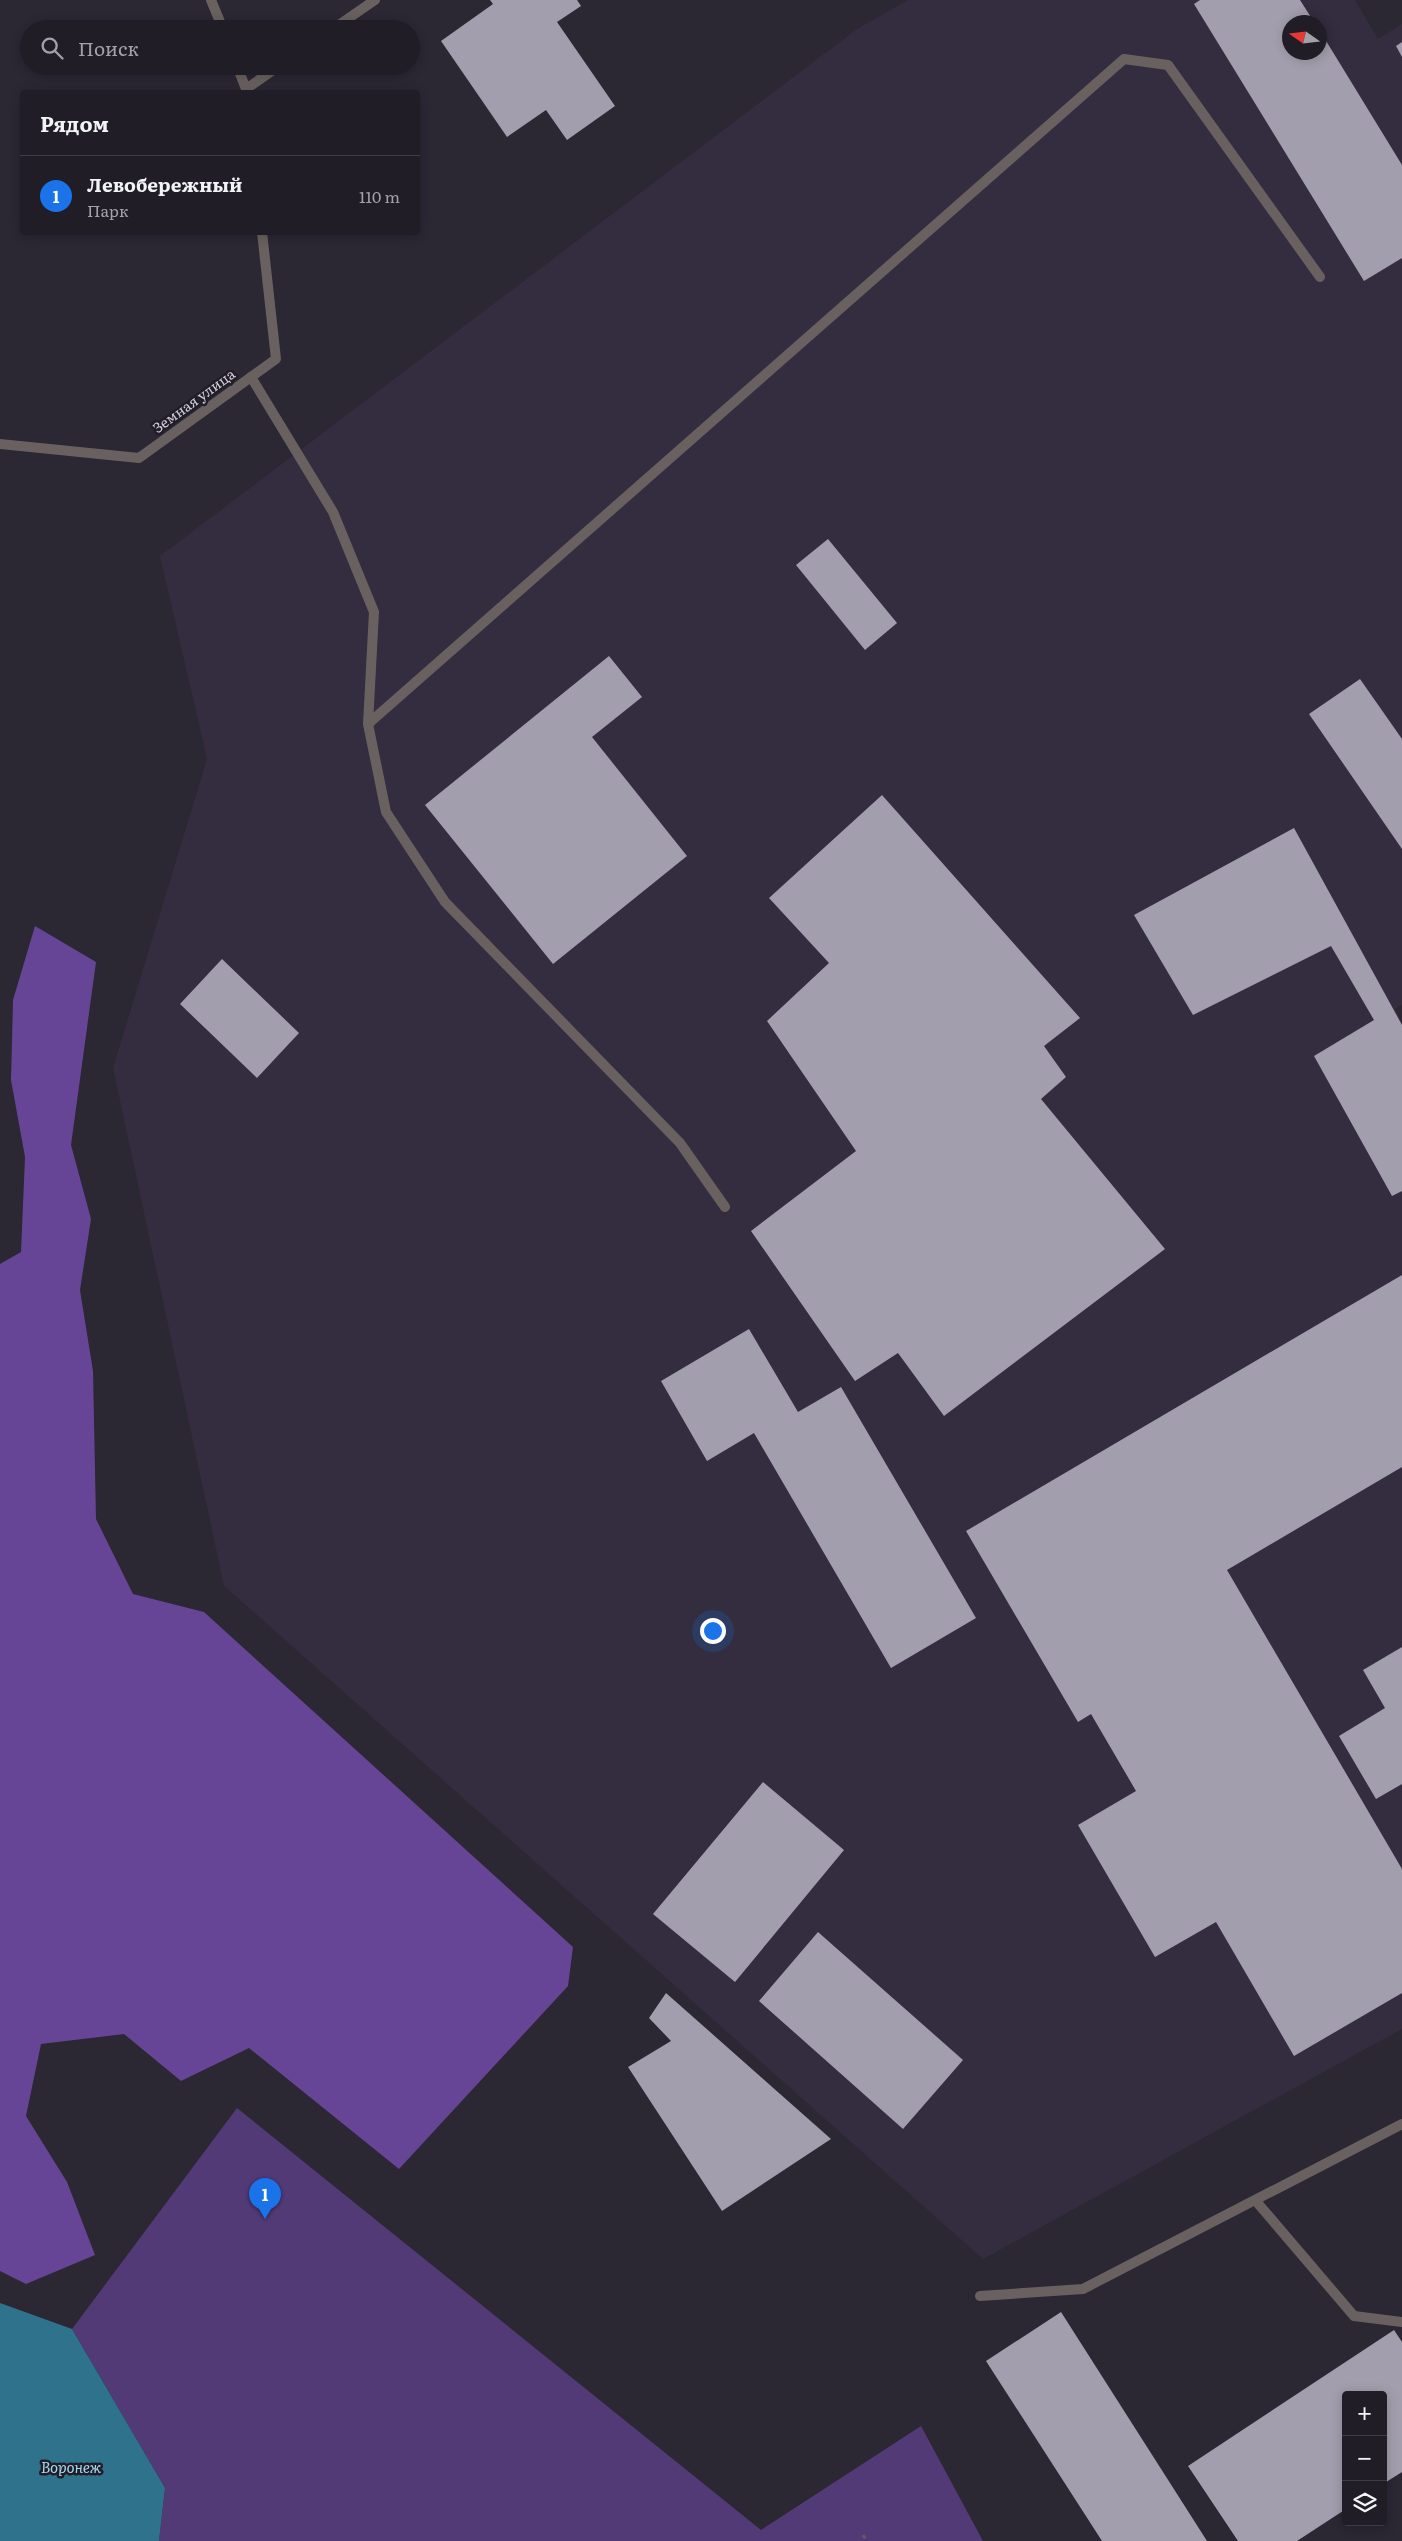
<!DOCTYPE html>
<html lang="ru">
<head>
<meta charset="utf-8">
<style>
  :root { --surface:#201d26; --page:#28262e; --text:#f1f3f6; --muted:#a2a2a7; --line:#3d3b43; --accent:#1a73e8 }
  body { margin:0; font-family:Literata,serif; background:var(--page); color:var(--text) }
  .controls { position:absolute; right:15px; bottom:15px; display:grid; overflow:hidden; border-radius:5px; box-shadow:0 2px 12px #0003 }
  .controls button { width:45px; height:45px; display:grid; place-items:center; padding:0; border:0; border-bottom:1px solid var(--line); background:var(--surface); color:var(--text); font:25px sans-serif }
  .compass { position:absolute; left:1282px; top:15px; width:45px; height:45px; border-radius:50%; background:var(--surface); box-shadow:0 2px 12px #0003; rotate:284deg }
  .you { position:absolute; left:712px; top:1630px; width:18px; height:18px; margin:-12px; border:4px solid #fff; border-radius:50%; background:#1a73e8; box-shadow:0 0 0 8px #1a73e833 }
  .badge { display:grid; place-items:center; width:32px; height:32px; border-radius:50%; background:var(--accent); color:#fff; font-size:16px; font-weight:700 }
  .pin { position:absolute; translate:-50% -41px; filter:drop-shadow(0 1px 2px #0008) }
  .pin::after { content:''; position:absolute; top:26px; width:18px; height:15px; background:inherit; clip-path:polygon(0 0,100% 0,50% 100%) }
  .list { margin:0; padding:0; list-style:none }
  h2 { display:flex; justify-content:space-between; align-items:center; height:65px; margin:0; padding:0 20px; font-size:21px }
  h2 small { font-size:16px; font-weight:400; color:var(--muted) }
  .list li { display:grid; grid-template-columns:32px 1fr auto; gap:15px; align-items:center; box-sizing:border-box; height:80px; padding:0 20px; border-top:1px solid var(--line) }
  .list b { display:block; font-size:19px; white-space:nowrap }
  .list p { margin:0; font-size:16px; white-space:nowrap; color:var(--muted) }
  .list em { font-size:16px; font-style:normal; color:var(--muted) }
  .icon { flex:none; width:28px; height:28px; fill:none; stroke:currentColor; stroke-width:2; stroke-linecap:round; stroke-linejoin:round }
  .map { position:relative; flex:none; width:1402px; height:2541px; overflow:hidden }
  .search { position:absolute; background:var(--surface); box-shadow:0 2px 12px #0003; left:20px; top:20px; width:400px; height:55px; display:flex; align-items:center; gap:12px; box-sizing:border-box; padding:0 18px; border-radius:28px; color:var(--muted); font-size:19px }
  .panel { position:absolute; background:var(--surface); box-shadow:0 2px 12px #0003; left:20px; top:90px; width:400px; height:145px; border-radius:5px }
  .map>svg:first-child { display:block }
</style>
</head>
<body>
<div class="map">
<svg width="1402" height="2541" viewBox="0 0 1402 2541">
  <rect width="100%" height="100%" fill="#2b2733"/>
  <path fill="#332d3f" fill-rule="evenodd" d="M908,0H1355L1378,39L1402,24V1005L1395,1009L1402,1022V2029L983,2259L224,1586L113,1068L207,759L160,556L857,29ZM1290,22H1320V52H1290Z"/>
  <path fill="#523a77" d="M237,2108L761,2530L921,2426L983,2541H159L165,2488L72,2329Z"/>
  <path fill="#664596" d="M35,926L96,962L71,1145L91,1219L80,1290L93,1371L96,1519L133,1594L204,1612L573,1947L568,1986L399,2169L249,2048L181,2081L124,2034L41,2044L26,2116L67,2182L95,2255L26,2284L0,2271V1264L21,1252L25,1157L11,1080L13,1000Z"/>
  <path fill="#2f728c" d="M0,2303L72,2329L165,2488L159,2541H0Z"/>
  <path fill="#a39ead" d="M490,0H577L581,6L557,22L615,106L567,140L546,110L507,137L441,41L493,4Z
    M1200,0H1300L1314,22H1290V52H1320V31L1402,165V258L1364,281L1194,4Z
    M1402,42V57L1396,46Z
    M828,539L897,623L865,650L796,565Z
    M609,656L642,697L592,737L687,856L553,964L425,805Z
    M1360,679L1402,739V849L1309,714Z
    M882,795L1080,1018L1044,1046L1066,1077L1041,1099L1165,1249L944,1416L898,1353L855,1381L751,1231L856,1151L767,1021L829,963L769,898Z
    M1294,828L1402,1025V1191L1392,1196L1314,1056L1374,1020L1331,946L1193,1015L1134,915Z
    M222,959L299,1033L257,1078L180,1004Z
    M1402,1275V1467L1227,1570L1402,1869V1993L1294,2056L1216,1922L1155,1957L1078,1825L1136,1791L1091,1714L1078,1722L966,1531Z
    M749,1329L798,1412L841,1387L976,1618L891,1668L754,1433L707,1461L661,1381Z
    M1402,1647V1784L1376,1799L1339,1736L1385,1708L1363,1670Z
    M763,1782L844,1850L735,1982L653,1914Z
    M818,1932L963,2060L903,2129L759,2001Z
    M666,1993L831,2139L722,2211L628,2067L671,2041L649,2018Z
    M1061,2312L1207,2541H1102L986,2361Z
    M1394,2330L1402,2342V2472L1383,2484V2395H1346V2509L1297,2541H1238L1188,2466Z"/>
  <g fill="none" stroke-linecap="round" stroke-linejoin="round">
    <path stroke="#5e5b66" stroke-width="3" stroke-dasharray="4 4" stroke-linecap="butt" d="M863,2535L867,2541"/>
    <path stroke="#696160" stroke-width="10" d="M251,377L333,512L374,612L368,724L1124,59L1168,65L1320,277
      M368,724L386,812L445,902L680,1143L725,1207
      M1255,2200L1354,2316L1402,2322
      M980,2296L1083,2289L1402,2124"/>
    <path stroke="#696160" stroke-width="10" d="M211,0L223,29
      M333,29L375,0
      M237,66L246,89
      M246,92V89L279,66
      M0,444L139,458L276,359L262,232"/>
  </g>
  <g text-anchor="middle" stroke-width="5" stroke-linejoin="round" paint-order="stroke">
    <g font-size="14" fill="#d2d0d8" stroke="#211d29">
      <text transform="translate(194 401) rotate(-36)" y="5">Земная улица</text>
    </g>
    <g font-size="15" font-style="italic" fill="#a4daf1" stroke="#211d29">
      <text x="71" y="2473">Воронеж</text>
    </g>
  </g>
</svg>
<div class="controls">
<button>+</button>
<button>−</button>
<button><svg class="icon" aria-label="layers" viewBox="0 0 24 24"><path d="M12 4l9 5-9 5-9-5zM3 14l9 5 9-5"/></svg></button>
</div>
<svg class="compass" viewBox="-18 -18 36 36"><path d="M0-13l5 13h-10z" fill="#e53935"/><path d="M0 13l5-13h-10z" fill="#a2a2a7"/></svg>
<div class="you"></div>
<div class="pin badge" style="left:265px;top:2219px">1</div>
<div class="search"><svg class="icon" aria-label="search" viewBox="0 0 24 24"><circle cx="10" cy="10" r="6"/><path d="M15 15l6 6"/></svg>Поиск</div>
<section class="panel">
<h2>Рядом<small></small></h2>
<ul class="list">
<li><span class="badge">1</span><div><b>Левобережный</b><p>Парк</p></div><em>110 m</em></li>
</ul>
</section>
</div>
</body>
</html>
